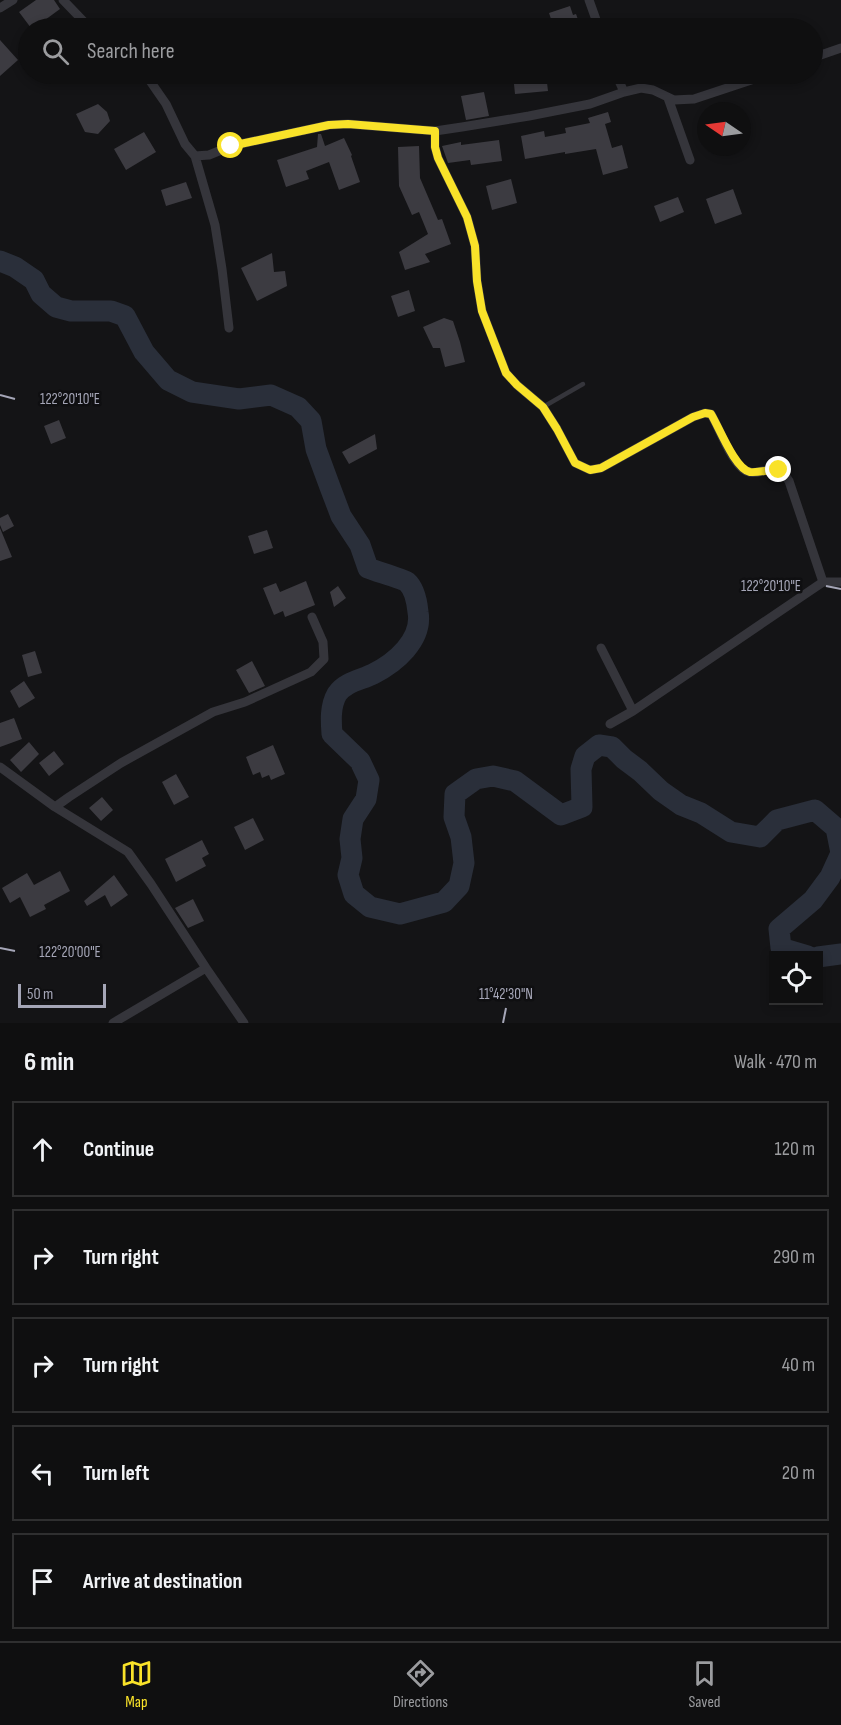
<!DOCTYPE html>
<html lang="en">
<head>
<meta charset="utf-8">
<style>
  :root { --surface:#0f0f10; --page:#1d1d1e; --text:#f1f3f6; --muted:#9b9c9f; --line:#2f2f30; --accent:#f9e229 }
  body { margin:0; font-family:"Sofia Sans Condensed",sans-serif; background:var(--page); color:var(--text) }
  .controls { position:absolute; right:18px; bottom:18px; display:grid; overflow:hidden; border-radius:0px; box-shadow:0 3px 9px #0003 }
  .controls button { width:54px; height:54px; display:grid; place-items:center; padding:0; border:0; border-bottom:2px solid var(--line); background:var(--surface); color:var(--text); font:30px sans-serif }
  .compass { position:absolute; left:697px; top:102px; width:54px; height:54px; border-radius:50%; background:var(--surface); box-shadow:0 3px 9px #0003; rotate:283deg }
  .scale { position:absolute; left:18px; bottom:15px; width:88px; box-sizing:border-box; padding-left:6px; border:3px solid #a5a6b7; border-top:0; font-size:16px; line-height:21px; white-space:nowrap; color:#a5a6b7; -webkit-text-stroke:4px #0f0f11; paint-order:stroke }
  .stop { position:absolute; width:18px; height:18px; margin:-14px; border:4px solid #f9e229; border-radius:50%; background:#fff }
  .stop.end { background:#f9e229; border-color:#fff; box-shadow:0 2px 6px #0008 }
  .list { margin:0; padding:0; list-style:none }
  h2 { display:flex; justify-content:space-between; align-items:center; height:78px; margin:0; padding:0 24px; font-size:26px }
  h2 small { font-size:20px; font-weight:400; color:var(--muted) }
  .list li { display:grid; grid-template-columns:39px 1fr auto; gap:18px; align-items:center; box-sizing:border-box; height:96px; margin:0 12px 12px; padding:0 12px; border:2px solid var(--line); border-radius:0px }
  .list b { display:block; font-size:22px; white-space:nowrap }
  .list em { font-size:20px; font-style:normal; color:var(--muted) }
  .icon { flex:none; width:33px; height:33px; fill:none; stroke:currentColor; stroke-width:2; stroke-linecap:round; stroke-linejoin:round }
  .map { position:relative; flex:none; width:841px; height:1023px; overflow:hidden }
  .search { position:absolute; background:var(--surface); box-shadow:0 3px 9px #0003; left:18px; right:18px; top:18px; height:66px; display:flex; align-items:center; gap:15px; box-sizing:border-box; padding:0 21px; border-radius:33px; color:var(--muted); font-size:22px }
  .sheet { height:618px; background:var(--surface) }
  nav { display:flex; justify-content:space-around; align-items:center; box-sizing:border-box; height:84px; border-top:2px solid var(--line); background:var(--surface); font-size:16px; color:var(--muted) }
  nav a { display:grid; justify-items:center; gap:3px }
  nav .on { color:var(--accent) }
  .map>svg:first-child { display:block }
</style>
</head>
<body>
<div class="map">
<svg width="841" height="1023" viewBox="0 0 841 1023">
  <rect width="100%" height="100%" fill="#141416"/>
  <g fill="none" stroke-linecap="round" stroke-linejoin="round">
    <path stroke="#2a2f3a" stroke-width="21" d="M0,261L15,267L34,280L41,294L56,307L71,311H111L125,316L144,352L168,380L192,392L239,399L271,395L298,407L311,421L316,449L330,487L341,516L360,545L368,568C375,571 403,579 407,582C415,589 417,602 418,612C423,640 395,663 373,674C361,680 345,682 337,694C330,706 331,721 332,734L360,761L369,780L366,799L353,819L350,839L352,858L348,875L354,894L370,907L400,914L444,902L459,886L464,863L461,837L454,817L455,794L476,779L493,776L515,781L561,815L582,807L581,769L585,756L599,745L612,747L624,759L640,771L661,791L681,805L701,813L731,832L760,837L777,820L815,810L836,828L841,853L830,877L813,900L779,929L781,948L808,956
      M818,957L841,954"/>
  </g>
  <path fill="#3c3b41" d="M36,0H54L60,9L34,28H31L19,12Z
    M570,6L573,15L576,14L581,28H554L549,13Z
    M0,40L18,60L0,76Z
    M513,74H546L548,91L515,94Z
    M484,92L489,116L466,120L461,96Z
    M98,104L107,112L110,121L98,134L85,132L76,114Z
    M608,112L611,122L605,124L612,148L622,145L628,168L603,175L596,149L565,154V152L525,159L521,136L544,131L545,137L566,133L565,128L590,123L588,118Z
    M144,132L156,152L126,170L114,149Z
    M318,134H321L325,146L344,138L352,155L351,156L360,182L339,190L329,162L306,171L309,179L286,187L277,160L317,147Z
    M499,140L502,161L471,165L470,160L448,163L442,146L461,142V145Z
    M419,146L420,178L438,220L442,219L451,244L425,254L430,262L405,270L399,252L428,234L419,212L412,215L399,186L398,147Z
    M511,179L517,203L492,210L486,186Z
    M186,182L192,198L166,206L161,190Z
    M733,189L742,214L715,224L706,199Z
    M678,197L684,212L660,222L654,206Z
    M272,253L274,272L285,271L287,286L257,301L241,268Z
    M409,290L415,311L398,317L391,296Z
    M444,318L453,321L460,342L465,362L445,367L440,348H433L423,327Z
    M59,420L66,438L51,444L44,426Z
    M375,434L377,449L349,464L342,452Z
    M8,514L14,526L3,532L0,525V518Z
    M0,528L12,557L0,561Z
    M267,530L273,548L254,554L248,536Z
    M306,581L315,605L285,617L283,611L274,615L263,588L276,583L280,592Z
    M338,586L346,598L334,607L330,592Z
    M35,651L42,673L28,677L22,655Z
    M252,661L265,686L249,693L236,670Z
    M24,681L35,698L19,708L10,691Z
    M14,718L22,739L0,747V723Z
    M29,742L39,754L21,772L10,760Z
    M273,745L285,774L271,780L269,775L262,778L260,772L253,775L246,757Z
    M54,751L64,764L49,776L39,763Z
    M176,774L189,797L174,805L162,782Z
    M102,797L113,810L101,821L89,808Z
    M253,818L264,840L245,850L234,827Z
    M202,840L209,854L202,858L206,866L176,882L165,859Z
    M60,871L70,891L44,905L46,909L30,917L20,897L10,903L2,888L27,873L34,885Z
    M114,875L128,895L111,907L105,895L87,906L84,901Z
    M193,899L204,921L188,928L175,908Z"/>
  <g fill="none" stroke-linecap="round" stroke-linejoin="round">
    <path stroke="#35353b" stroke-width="4.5" d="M543,407L583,384"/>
    <path stroke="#35353b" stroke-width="9" d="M63,0L90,28
      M589,0L599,28
      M0,8L13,0
      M812,58L841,48
      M141,74L148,78L166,104L185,144L195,156L209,155L231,146L329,125L348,124L435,131L462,127L529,116L590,104L624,92L641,88L653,90L674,100L694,99L769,74
      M616,74L624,92
      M668,98L690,160
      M435,131V147L438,158L467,217L475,246L477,281L482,311L506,373L517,385L543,407L557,429L575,463L590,470L601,468L693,417L705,413L711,414C720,430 729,456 742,468C758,482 773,456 789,481L823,582
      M195,156L215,225L222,269L229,328
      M601,648L633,711
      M610,724L633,711L823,582H841
      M0,767L55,807L128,852L151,884L206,968L244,1023
      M55,807L69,797L121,763L213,712L245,702L311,672L324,659L323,642L312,617
      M113,1023L206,968"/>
  </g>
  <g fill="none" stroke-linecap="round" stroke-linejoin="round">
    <path stroke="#f9e229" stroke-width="8" d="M231,146L329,125L348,124L435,131V147L438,158L467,217L475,246L477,281L482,311L506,373L517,385L543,407L557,429L575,463L590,470L601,468L693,417L705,413L711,414C719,427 735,469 750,472C760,473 769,469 779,470"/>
  </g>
  <path fill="none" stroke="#a5a6b7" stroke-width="2" d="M0,395L15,399M826,586L841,589M0,948L15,951M503,1023L506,1008"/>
  <g font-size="15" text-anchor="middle" fill="#a5a6b7" stroke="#0f0f11" stroke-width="5" stroke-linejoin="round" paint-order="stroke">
    <text x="70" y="404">122°20'10"E</text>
    <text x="771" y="591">122°20'10"E</text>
    <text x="70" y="957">122°20'00"E</text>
    <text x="506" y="999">11°42'30"N</text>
  </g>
</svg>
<div class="controls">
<button><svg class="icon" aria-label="locate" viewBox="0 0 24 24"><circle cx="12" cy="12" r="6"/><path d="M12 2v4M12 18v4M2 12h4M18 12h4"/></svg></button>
</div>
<svg class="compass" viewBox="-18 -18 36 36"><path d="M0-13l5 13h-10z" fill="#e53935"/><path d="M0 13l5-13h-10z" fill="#9b9c9f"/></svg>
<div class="scale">50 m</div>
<div class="stop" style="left:231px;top:146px"></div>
<div class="stop end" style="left:779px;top:470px"></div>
<div class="search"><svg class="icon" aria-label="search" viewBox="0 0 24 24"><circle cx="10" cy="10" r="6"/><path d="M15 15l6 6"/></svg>Search here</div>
</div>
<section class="sheet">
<h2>6 min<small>Walk · 470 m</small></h2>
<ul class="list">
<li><svg class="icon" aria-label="ahead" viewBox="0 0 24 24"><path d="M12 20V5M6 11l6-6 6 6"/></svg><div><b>Continue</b></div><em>120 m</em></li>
<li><svg class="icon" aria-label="right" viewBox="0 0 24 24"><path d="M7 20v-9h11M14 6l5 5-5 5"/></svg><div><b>Turn right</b></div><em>290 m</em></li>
<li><svg class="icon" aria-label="right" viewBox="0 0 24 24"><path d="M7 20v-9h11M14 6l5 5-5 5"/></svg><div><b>Turn right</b></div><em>40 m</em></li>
<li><svg class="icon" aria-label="left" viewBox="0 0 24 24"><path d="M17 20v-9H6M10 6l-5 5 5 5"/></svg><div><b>Turn left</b></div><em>20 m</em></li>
<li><svg class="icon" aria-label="arrive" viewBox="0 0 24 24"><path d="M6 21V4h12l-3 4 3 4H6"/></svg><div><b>Arrive at destination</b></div></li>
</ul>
</section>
<nav>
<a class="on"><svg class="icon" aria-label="map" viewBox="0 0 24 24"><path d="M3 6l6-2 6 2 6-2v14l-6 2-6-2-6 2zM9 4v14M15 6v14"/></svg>Map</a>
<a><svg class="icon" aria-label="directions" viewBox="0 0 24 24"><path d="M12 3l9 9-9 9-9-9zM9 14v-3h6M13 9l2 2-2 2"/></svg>Directions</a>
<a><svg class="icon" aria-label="saved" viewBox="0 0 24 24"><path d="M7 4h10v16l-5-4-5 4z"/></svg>Saved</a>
</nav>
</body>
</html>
